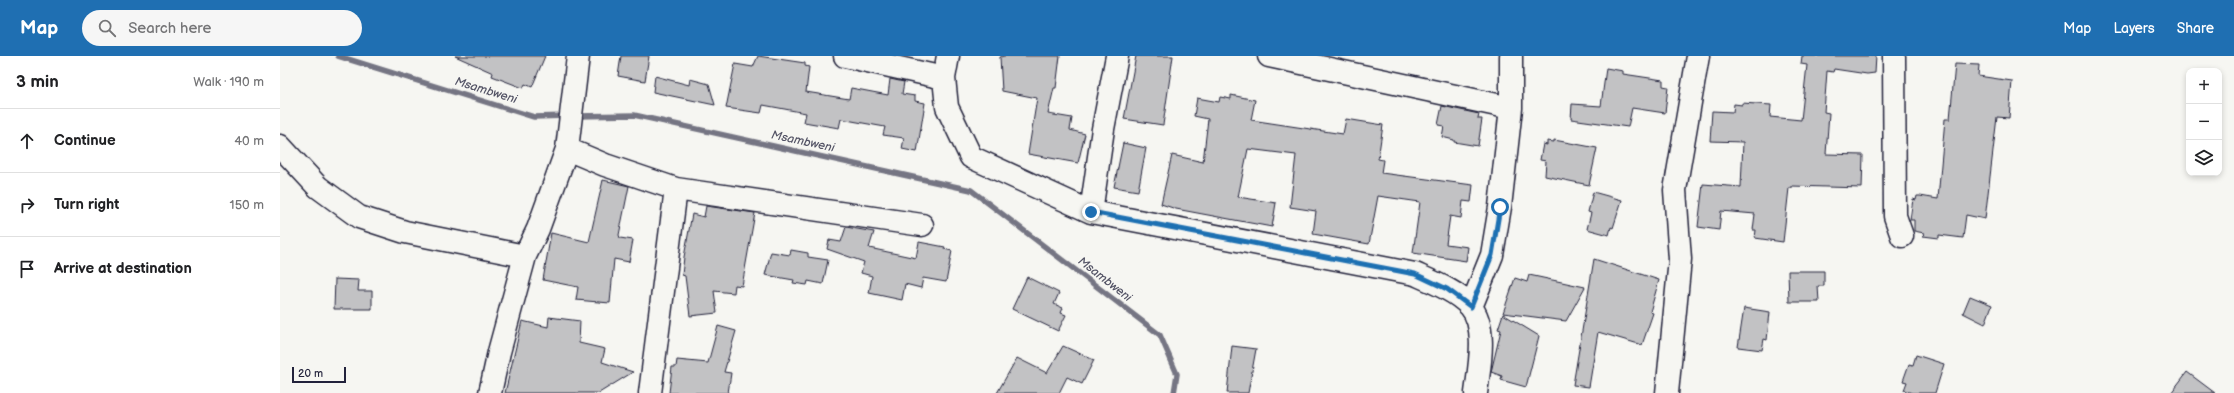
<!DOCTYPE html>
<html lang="en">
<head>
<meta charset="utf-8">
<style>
  :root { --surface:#fff; --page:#f6f6f6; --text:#202124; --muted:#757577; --line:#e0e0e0; --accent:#1f6fb2 }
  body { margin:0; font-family:"Balsamiq Sans",sans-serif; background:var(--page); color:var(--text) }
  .controls { position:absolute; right:12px; top:12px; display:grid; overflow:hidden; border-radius:8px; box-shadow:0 2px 6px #0003 }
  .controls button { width:36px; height:36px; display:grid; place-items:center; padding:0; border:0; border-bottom:1px solid var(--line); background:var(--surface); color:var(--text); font:20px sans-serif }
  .scale { position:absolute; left:12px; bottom:10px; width:54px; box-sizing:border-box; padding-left:4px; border:2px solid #22223b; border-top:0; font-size:11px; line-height:14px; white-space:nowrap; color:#22223b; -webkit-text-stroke:3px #f6f6f2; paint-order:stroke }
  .stop { position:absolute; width:12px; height:12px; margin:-9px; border:3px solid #1f6fb2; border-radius:50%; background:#fff }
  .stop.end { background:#1f6fb2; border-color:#fff; box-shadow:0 1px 4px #0008 }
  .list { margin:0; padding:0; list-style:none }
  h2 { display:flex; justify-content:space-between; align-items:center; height:52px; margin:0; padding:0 16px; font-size:17px }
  h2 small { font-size:13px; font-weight:400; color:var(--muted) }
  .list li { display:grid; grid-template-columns:26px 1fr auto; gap:12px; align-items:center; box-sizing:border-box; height:64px; padding:0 16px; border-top:1px solid var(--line) }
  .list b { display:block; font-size:15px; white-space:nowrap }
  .list em { font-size:13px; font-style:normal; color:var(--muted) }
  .icon { flex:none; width:22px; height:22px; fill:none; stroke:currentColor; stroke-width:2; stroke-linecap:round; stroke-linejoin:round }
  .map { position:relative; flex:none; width:1954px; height:337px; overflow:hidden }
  header { display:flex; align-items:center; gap:24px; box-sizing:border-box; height:56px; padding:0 20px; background:var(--accent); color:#fff }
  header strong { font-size:19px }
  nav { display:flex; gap:22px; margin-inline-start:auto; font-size:14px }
  .search { width:280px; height:36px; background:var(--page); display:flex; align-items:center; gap:10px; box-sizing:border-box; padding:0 14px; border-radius:22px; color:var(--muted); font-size:15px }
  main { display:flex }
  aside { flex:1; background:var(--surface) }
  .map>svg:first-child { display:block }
</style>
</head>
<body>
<header>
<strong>Map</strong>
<div class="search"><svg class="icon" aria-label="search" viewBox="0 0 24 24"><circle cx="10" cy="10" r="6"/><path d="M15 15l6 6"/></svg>Search here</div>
<nav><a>Map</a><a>Layers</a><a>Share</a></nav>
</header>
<main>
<aside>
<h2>3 min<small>Walk · 190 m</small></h2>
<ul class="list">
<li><svg class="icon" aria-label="ahead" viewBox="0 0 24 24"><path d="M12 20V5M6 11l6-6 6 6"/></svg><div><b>Continue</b></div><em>40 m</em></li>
<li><svg class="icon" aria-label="right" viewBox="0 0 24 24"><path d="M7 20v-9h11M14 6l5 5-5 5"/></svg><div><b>Turn right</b></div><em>150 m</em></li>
<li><svg class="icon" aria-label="arrive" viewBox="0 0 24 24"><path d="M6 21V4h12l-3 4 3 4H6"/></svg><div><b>Arrive at destination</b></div></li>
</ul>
</aside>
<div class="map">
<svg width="1954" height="337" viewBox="0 0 1954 337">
  <rect width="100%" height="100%" fill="#f6f6f2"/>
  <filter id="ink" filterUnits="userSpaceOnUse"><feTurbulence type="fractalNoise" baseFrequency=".025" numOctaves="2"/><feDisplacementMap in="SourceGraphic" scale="8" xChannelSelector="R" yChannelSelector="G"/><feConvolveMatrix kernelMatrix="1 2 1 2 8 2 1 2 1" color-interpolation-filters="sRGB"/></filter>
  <g filter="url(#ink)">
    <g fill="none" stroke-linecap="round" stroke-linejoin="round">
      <path stroke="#757583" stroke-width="5.5" d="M58,0L254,61L287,60
        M296,60L354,59L691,134L880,279L897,318L894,337"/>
    </g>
    <path fill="#c2c2c4" stroke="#22223b" d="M175,0H265L252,31L245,28L243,32L212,20L213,17Z
      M341,0H369L365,25L338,20Z
      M478,0L525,7V10L529,11L526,36L569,43L571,32L608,39L610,23L624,26L622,38L635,40V45L645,47L637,96L622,93L624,82L603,79L605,71L561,63L559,72L524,66L526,57L483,49L481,57L446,52L455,8L473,11Z
      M724,0H780L776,32H774L768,58L792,62L790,74L805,78L798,107L748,98L757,42L722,35L720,1Z
      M856,0H893L883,69L844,63Z
      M1522,0H1596L1595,17L1587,18L1554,13L1553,16L1547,15L1544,56L1549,57L1546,98L1583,99L1582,132L1512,130V132H1509L1503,186L1475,182L1476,174H1473L1475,158L1441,155L1439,174L1418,171L1423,128L1461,131L1463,86L1430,85L1432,55L1453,56L1454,48L1462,49V47L1491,49L1490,61L1521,64L1527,9L1521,8Z
      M1675,8L1699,9L1698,20L1732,25L1729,62L1717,61L1705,163L1686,159L1683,182L1659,179V182L1643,180L1644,177L1634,175V164H1630L1633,143L1636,144L1637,140H1640L1658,143L1665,63H1670Z
      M1326,12L1343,15V18L1383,24V30L1388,31L1385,57L1352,52L1348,71L1291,63L1292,48L1321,50Z
      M375,20L409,29L410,23L429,28L435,49L373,36Z
      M951,39L975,44L971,64L1063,78L1066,63L1103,69L1098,103L1103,104L1101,117L1193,129L1191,146L1183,145L1181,162L1170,160L1166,188L1188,191L1186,205L1133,197L1140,146L1098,140L1089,188L1033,178L1036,155L1010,151L1016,99L968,93L958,141L996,147L992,171L896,153L881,148L892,99L923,106L928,63L914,60L917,42L939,46L940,41L951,43Z
      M1162,50L1199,58L1198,63H1202L1198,90L1174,86V84L1162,81L1164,70L1158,69Z
      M1274,84L1317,92L1309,129L1265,120L1266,105L1260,104L1263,88L1267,89V85L1274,86Z
      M843,87L866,92L858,135L834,131Z
      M323,124L349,130L339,179L340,182L353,184L349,206L334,203L330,247L296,244L298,231L263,224L271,177L309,186Z
      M1313,136L1342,144L1333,172L1331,171L1329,179L1307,173L1311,157L1308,156Z
      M426,150L475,157L462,230L455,229L454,237L434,235L437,257L410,260L405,220L402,219L404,201L412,158L424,161Z
      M566,171L594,176L589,192L636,202L639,186L665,191L664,193L672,195L666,226L643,222L641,232L625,228L622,244L589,237L592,220L581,217L584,206L547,193L549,184L561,186Z
      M511,194L528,197V201L548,204L543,228L528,225L527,229L513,227L514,224L485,219L491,196L510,199Z
      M1314,203L1379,224L1370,256L1373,257L1362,289L1318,276L1309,331L1293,329Z
      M1508,215H1544V230H1538L1539,246H1509Z
      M1249,219L1305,231L1286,265L1223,257L1235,222L1247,226Z
      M747,221L779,237L774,248L783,252L781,257L786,259L778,275L732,253Z
      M55,223L79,224L78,235H92V253H54Z
      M1690,240L1712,249L1705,268L1683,257Z
      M1464,252L1490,256L1487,284L1484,283L1482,294L1458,291Z
      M1223,258L1259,280L1246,331L1221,324L1222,320L1211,316L1221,274L1218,273Z
      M269,261L300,265L299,287L325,293L322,306L353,316L319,337H225L242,265L268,271Z
      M438,270L456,275L444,316L451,317L448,337H389L392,311H396L397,304L428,307Z
      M783,290L814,304L802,328L787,321L779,337H717L737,302L767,317Z
      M952,290L976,293L968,337H947Z
      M1636,299L1664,308L1655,337H1632L1624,334L1627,326L1623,325L1629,308L1633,309Z
      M1907,316L1935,337H1891Z"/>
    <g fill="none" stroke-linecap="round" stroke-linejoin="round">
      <g stroke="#22223b" stroke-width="25">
        <path id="minor" d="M565,0L664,22
          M668,0L664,22L667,51L691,101L811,156L1135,218C1153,226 1176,235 1190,250C1208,270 1199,313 1196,337
          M989,0L1231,52
          M1614,0L1615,160L1622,180
          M0,90L38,131L79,161L125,176L245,200
          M287,93L325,109L396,133L370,337
          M396,133L642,169
          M811,156L823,73L837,0
          M1191,251L1212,199L1220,151L1231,52V0
          M210,337L219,296L245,200L258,173L287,93L298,0
          M1387,337L1400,203L1395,134L1418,0"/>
      </g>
      <use href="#minor" stroke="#f6f6f2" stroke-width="22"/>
    </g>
  </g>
  <g fill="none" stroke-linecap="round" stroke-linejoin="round" filter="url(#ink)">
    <path stroke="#1f6fb2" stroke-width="5" d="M811,156L1135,218L1167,233L1191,251L1212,199L1220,151"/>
  </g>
  <g text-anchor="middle" stroke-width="3.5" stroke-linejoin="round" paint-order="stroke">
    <g font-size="12" font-style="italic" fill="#535365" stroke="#f6f6f2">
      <text transform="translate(206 34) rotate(17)" y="4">Msambweni</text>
      <text transform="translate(523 85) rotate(12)" y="4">Msambweni</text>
      <text transform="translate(825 223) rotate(38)" y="4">Msambweni</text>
    </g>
  </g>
</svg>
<div class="controls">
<button>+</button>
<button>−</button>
<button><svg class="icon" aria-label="layers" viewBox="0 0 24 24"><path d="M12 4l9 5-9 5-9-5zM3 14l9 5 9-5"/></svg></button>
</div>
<div class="scale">20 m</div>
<div class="stop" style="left:1220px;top:151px"></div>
<div class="stop end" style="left:811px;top:156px"></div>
</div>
</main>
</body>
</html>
